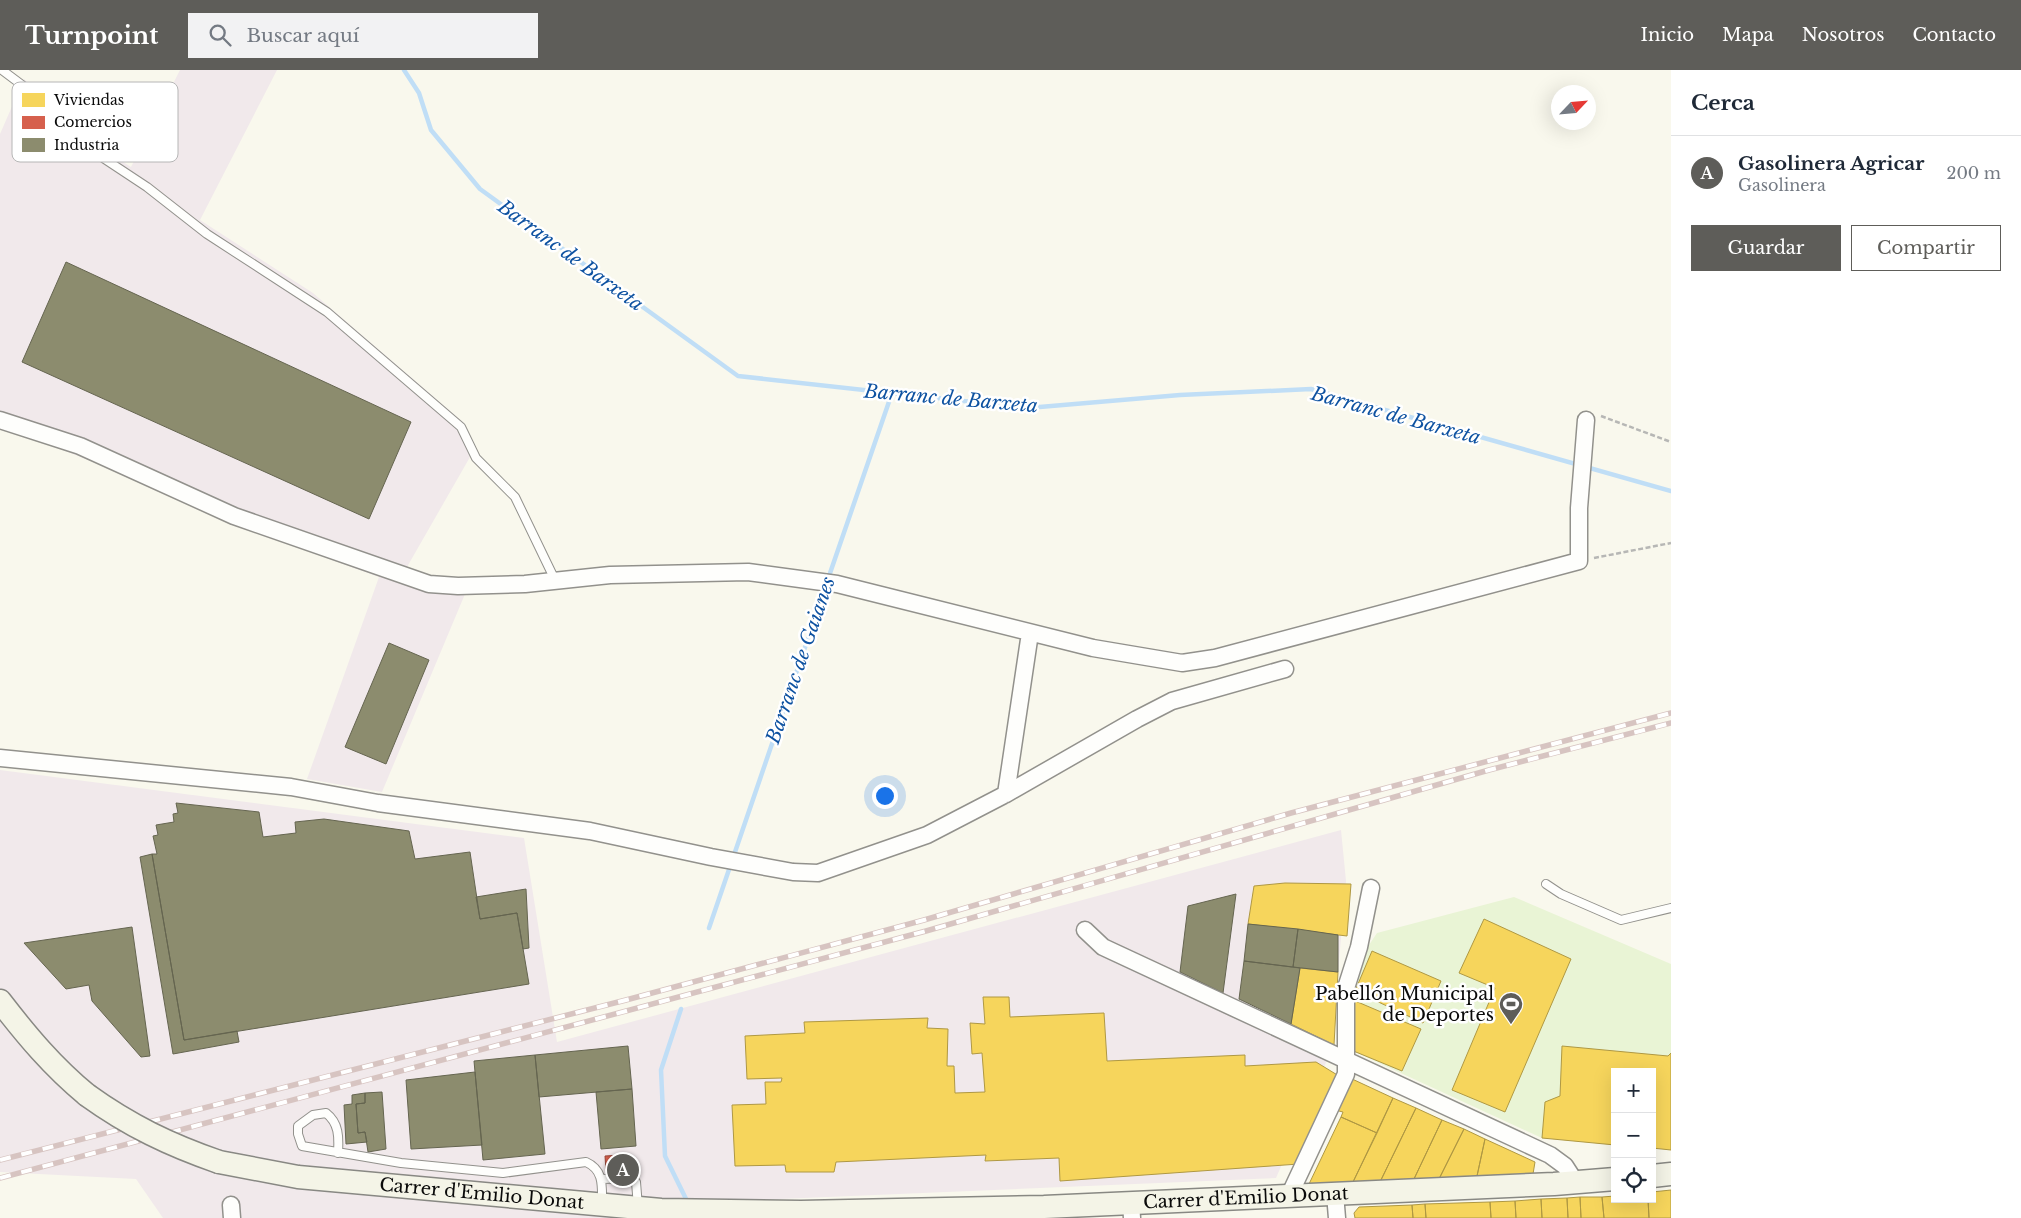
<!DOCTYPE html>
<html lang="es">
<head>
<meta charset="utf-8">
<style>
  :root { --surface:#fff; --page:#f2f2f3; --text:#1f2937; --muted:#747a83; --line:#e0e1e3; --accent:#5e5d59 }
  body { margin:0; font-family:"Libre Baskerville",serif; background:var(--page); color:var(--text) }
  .controls { position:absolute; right:15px; bottom:15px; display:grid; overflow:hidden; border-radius:0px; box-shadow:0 5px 20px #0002 }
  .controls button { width:45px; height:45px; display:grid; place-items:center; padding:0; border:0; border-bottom:1px solid var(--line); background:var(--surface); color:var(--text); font:25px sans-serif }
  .compass { position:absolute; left:1551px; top:15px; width:45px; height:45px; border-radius:50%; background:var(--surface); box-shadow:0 5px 20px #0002; rotate:64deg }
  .you { position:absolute; left:884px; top:725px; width:18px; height:18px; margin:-12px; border:4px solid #fff; border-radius:50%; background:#1a73e8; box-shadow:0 0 0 8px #1a73e833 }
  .badge { display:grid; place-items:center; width:32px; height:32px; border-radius:50%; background:var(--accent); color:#fff; font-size:16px; font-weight:700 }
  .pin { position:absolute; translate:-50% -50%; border:2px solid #fff; box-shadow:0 1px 5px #0006 }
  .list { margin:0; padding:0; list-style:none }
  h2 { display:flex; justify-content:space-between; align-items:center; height:65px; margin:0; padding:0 20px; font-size:21px }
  h2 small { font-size:16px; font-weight:400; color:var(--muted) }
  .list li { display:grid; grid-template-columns:32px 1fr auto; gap:15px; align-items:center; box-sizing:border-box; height:75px; padding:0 20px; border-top:1px solid var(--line) }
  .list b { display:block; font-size:19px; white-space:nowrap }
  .list p { margin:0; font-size:16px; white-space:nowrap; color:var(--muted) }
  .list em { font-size:16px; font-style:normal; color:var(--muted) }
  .actions { display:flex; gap:10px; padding:15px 20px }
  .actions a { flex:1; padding:11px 0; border:1px solid var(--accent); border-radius:0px; text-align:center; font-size:18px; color:var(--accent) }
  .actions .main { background:var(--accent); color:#fff }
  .icon { flex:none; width:28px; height:28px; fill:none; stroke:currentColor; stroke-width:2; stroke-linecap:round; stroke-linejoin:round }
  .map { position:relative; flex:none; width:1671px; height:1148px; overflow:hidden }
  header { display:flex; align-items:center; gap:30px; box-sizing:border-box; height:70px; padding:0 25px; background:var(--accent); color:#fff }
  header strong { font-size:24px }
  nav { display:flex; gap:28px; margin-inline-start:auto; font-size:18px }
  .search { width:350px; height:45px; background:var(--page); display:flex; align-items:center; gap:12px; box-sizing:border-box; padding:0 18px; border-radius:0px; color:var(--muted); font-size:19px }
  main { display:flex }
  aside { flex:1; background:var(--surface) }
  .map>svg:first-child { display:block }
</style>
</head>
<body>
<header>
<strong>Turnpoint</strong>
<div class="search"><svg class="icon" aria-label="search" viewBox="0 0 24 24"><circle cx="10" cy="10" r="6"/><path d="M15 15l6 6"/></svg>Buscar aquí</div>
<nav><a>Inicio</a><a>Mapa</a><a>Nosotros</a><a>Contacto</a></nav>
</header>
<main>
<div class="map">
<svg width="1671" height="1148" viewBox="0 0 1671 1148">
  <rect width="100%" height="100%" fill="#f9f8ed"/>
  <path fill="#f1e9eb" d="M180,0H277L200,150L313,223L464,353L470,387L403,504L461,509L465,524L382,722L307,709L379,507L231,453L119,402L9,359L0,350V64L24,9L84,67L131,97Z
    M0,700L524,768L557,972L1341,760L1346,811L1338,902L1334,974L1276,1108L686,1133L694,1148H163L136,1109L0,1102Z"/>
  <path fill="#e9f4d5" d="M1514,827L1671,894V1080L1652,1002H1615V1075L1542,1068L1351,980V919L1367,878L1377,863Z"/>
  <path fill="#f6d55c" stroke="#af9843" d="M1285,813L1351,814L1347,866L1248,854L1254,816Z
    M1484,849L1571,889L1505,1042L1452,1020L1495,918L1459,903Z
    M1372,881L1441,911L1423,953L1355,921Z
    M1300,898L1338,902L1334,975L1291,954Z
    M983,927H1009L1010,947L1104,943L1107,991L1245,985V996L1316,992L1339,1006L1299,1094L1060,1111L1059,1088L985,1091L986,1085L836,1092L834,1102H786L785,1095L735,1096L732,1035L766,1034L765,1012H781L782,1008L747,1009L745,966L805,963L804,952L928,948L927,958L948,959L947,996H954L955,1023L985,1022L982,983L972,984L970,953L985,954Z
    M1353,930L1421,959L1402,1001L1351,980Z
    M1562,976L1668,986L1671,983V1080L1652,1078V1002H1615V1075L1542,1068L1545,1032L1560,1026Z
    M1350,1008L1393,1028L1377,1063L1341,1047L1343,1042L1335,1040Z
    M1393,1028L1416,1038L1380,1112H1353Z
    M1416,1038L1442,1050L1414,1109L1380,1112Z
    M1341,1047L1377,1063L1353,1112L1309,1114Z
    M1442,1050L1464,1059L1439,1109H1414Z
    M1464,1059L1485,1069L1477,1106L1439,1109Z
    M1485,1069L1535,1092L1533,1104L1477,1106Z
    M1671,1120V1148H1649L1648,1129H1652V1122Z
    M1615,1126V1129H1648L1649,1148H1604L1602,1127Z
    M1580,1127L1581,1148H1568L1567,1128Z
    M1580,1127H1602L1604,1148H1581Z
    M1567,1128L1568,1148H1542L1541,1129Z
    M1541,1129L1542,1148H1516L1515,1131Z
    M1515,1131L1516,1148H1491L1490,1132Z
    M1490,1132L1491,1148H1426L1425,1134Z
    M1425,1134L1426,1148H1413L1412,1135Z
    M1412,1135L1413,1148H1355L1354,1143L1359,1137Z"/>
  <path fill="#d6604d" stroke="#994639" d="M623,1085L624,1100L606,1101L605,1086Z"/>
  <path fill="#8c8c6e" stroke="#656550" d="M66,192L411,352L369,449L22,292Z
    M389,573L429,590L386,694L345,677Z
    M176,733L259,742L263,767L296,763L295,752L324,749L409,761L415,789L470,782L480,849L517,843L529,914L184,970L152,784H157L153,766L158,765L156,755L174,752L173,744L178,743Z
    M152,784L184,970L237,961L239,972L173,984L140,787Z
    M526,819L529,878L523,879L517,843L480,849L476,827Z
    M1236,824L1223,923L1180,902L1188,836Z
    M1248,854L1298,859L1293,897L1244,891Z
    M132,857L150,986L141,987L92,931L89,915L66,919L24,873Z
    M1298,859L1338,865V902L1293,897Z
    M1244,891L1300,898L1291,954L1239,929Z
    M628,976L632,1019L539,1027L535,985Z
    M535,985L545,1084L483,1090L474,991Z
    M475,1002L482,1075L411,1079L406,1010Z
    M632,1019L636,1076L601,1079L596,1022Z
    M382,1022L386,1079L368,1082L365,1062L358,1063L356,1034L365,1033V1023Z
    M365,1023V1033L356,1034L358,1063L365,1062L367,1072L346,1074L344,1035L352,1034V1025Z"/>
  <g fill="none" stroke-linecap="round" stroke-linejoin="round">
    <path stroke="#c0def6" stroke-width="4.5" d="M404,0L419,23L431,60L480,119L738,306L1028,338L1180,325L1311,319L1671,421
      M828,509L892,323
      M709,858L826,516
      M681,939L661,1000L665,1086L688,1133"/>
    <g stroke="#92918c" stroke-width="10">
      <path id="lane" d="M2,0L22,15L79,72L147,117L207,164L327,242L461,357L476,388L515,427L555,510
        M1546,814L1561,824L1621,850L1671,838
        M338,1083C339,1067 339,1053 326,1043L313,1045L298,1056V1064L302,1076L401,1093L503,1103L586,1092C604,1100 602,1116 602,1133
        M602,1109L632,1108L636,1112L638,1137"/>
    </g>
    <g stroke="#92918c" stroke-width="19">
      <path id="street" d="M0,350L80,376L234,446L429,514L458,516L525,514L610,505L748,502L837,514L1093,578L1182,593L1215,588L1579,491V438L1586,350
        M0,688L291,717L378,733L590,761L711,787L793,802L818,803L927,765L1006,724L1137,649L1172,631L1285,599
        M1006,724L1030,563
        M1085,860L1103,877L1550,1085L1565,1096L1576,1113
        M1335,1124L1337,1148
        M1289,1126L1346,1004V918L1359,877L1371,818
        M1131,1133L1132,1148
        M231,1135L232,1148"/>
    </g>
    <g stroke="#888883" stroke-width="25">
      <g id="secondary">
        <path d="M0,931C27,966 53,997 87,1025"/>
        <path id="s1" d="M219,1092L298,1107L661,1140L801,1142L1044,1137L1554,1114L1615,1109"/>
        <path d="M1652,1106L1671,1104"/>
      </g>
    </g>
    <path stroke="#b7b7b5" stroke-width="2.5" stroke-dasharray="5 2.5" stroke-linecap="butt" d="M1601,346L1671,372
      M1594,488L1671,473"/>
    <use href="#lane" stroke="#fefefc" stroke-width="8"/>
    <use href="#street" stroke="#fefefc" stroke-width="16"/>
    <use href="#secondary" stroke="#f4f4e7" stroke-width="22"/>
    <g stroke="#d7c4c1" stroke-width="5.5">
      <path id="rail" d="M0,1090L626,930L924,850L1291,743L1671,643
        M0,1108L926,861L1489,700L1671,653"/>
    </g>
    <use href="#rail" stroke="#fff" stroke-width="4" stroke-dasharray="11" stroke-linecap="butt"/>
    <g stroke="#888883" stroke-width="25" stroke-linecap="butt">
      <path id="secondary-bridge" d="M87,1025C130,1056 170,1075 219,1092"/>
    </g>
    <use href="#secondary-bridge" stroke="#f4f4e7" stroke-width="22"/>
  </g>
  <defs>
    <g id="stadium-pin" transform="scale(1.25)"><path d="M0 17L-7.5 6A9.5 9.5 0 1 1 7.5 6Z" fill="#5e5d59" stroke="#fff"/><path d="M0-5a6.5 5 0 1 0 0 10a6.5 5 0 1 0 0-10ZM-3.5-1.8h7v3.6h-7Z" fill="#fff"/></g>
  </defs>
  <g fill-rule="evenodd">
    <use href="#stadium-pin" x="1511" y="934"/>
  </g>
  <g text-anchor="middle" stroke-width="5" stroke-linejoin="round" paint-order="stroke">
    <g font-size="18" fill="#0a0a0a" stroke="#fff" text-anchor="end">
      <text x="1494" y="930">Pabellón Municipal<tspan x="1494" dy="21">de Deportes</tspan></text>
    </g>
    <g font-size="18" fill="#0a0a0a" stroke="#fff">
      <text dy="6" stroke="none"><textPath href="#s1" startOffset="265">Carrer d'Emilio Donat</textPath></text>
      <text dy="6" stroke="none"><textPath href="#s1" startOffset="1030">Carrer d'Emilio Donat</textPath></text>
    </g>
    <g font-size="19" font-style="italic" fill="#0e52a1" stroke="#fff">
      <text transform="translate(571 185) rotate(36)" y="7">Barranc de Barxeta</text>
      <text transform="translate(951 328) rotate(5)" y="7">Barranc de Barxeta</text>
      <text transform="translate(1396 345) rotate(15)" y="7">Barranc de Barxeta</text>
      <text transform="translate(800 590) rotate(-71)" y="7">Barranc de Gaianes</text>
    </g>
  </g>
  <rect x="12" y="12" width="166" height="80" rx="8" fill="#fff" stroke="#b6b6b6" stroke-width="1"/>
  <rect x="22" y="23" width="23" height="14" fill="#f6d55c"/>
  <rect x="22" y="46" width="23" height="13" fill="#d6604d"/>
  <rect x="22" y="68" width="23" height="14" fill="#8c8c6e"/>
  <g font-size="14" fill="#0a0a0a">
    <text x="54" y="35">Viviendas</text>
    <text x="54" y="57">Comercios</text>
    <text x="54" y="80">Industria</text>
  </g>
</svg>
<div class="controls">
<button>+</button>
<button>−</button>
<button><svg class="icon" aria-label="locate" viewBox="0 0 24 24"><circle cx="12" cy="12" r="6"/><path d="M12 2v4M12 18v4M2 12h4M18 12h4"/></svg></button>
</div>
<svg class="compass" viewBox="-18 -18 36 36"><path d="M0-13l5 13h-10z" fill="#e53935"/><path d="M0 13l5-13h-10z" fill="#747a83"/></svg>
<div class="you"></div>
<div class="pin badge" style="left:623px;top:1100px">A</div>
</div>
<aside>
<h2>Cerca<small></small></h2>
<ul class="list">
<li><span class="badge">A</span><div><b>Gasolinera Agricar</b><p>Gasolinera</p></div><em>200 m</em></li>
</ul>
<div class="actions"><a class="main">Guardar</a><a>Compartir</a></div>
</aside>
</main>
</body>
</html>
